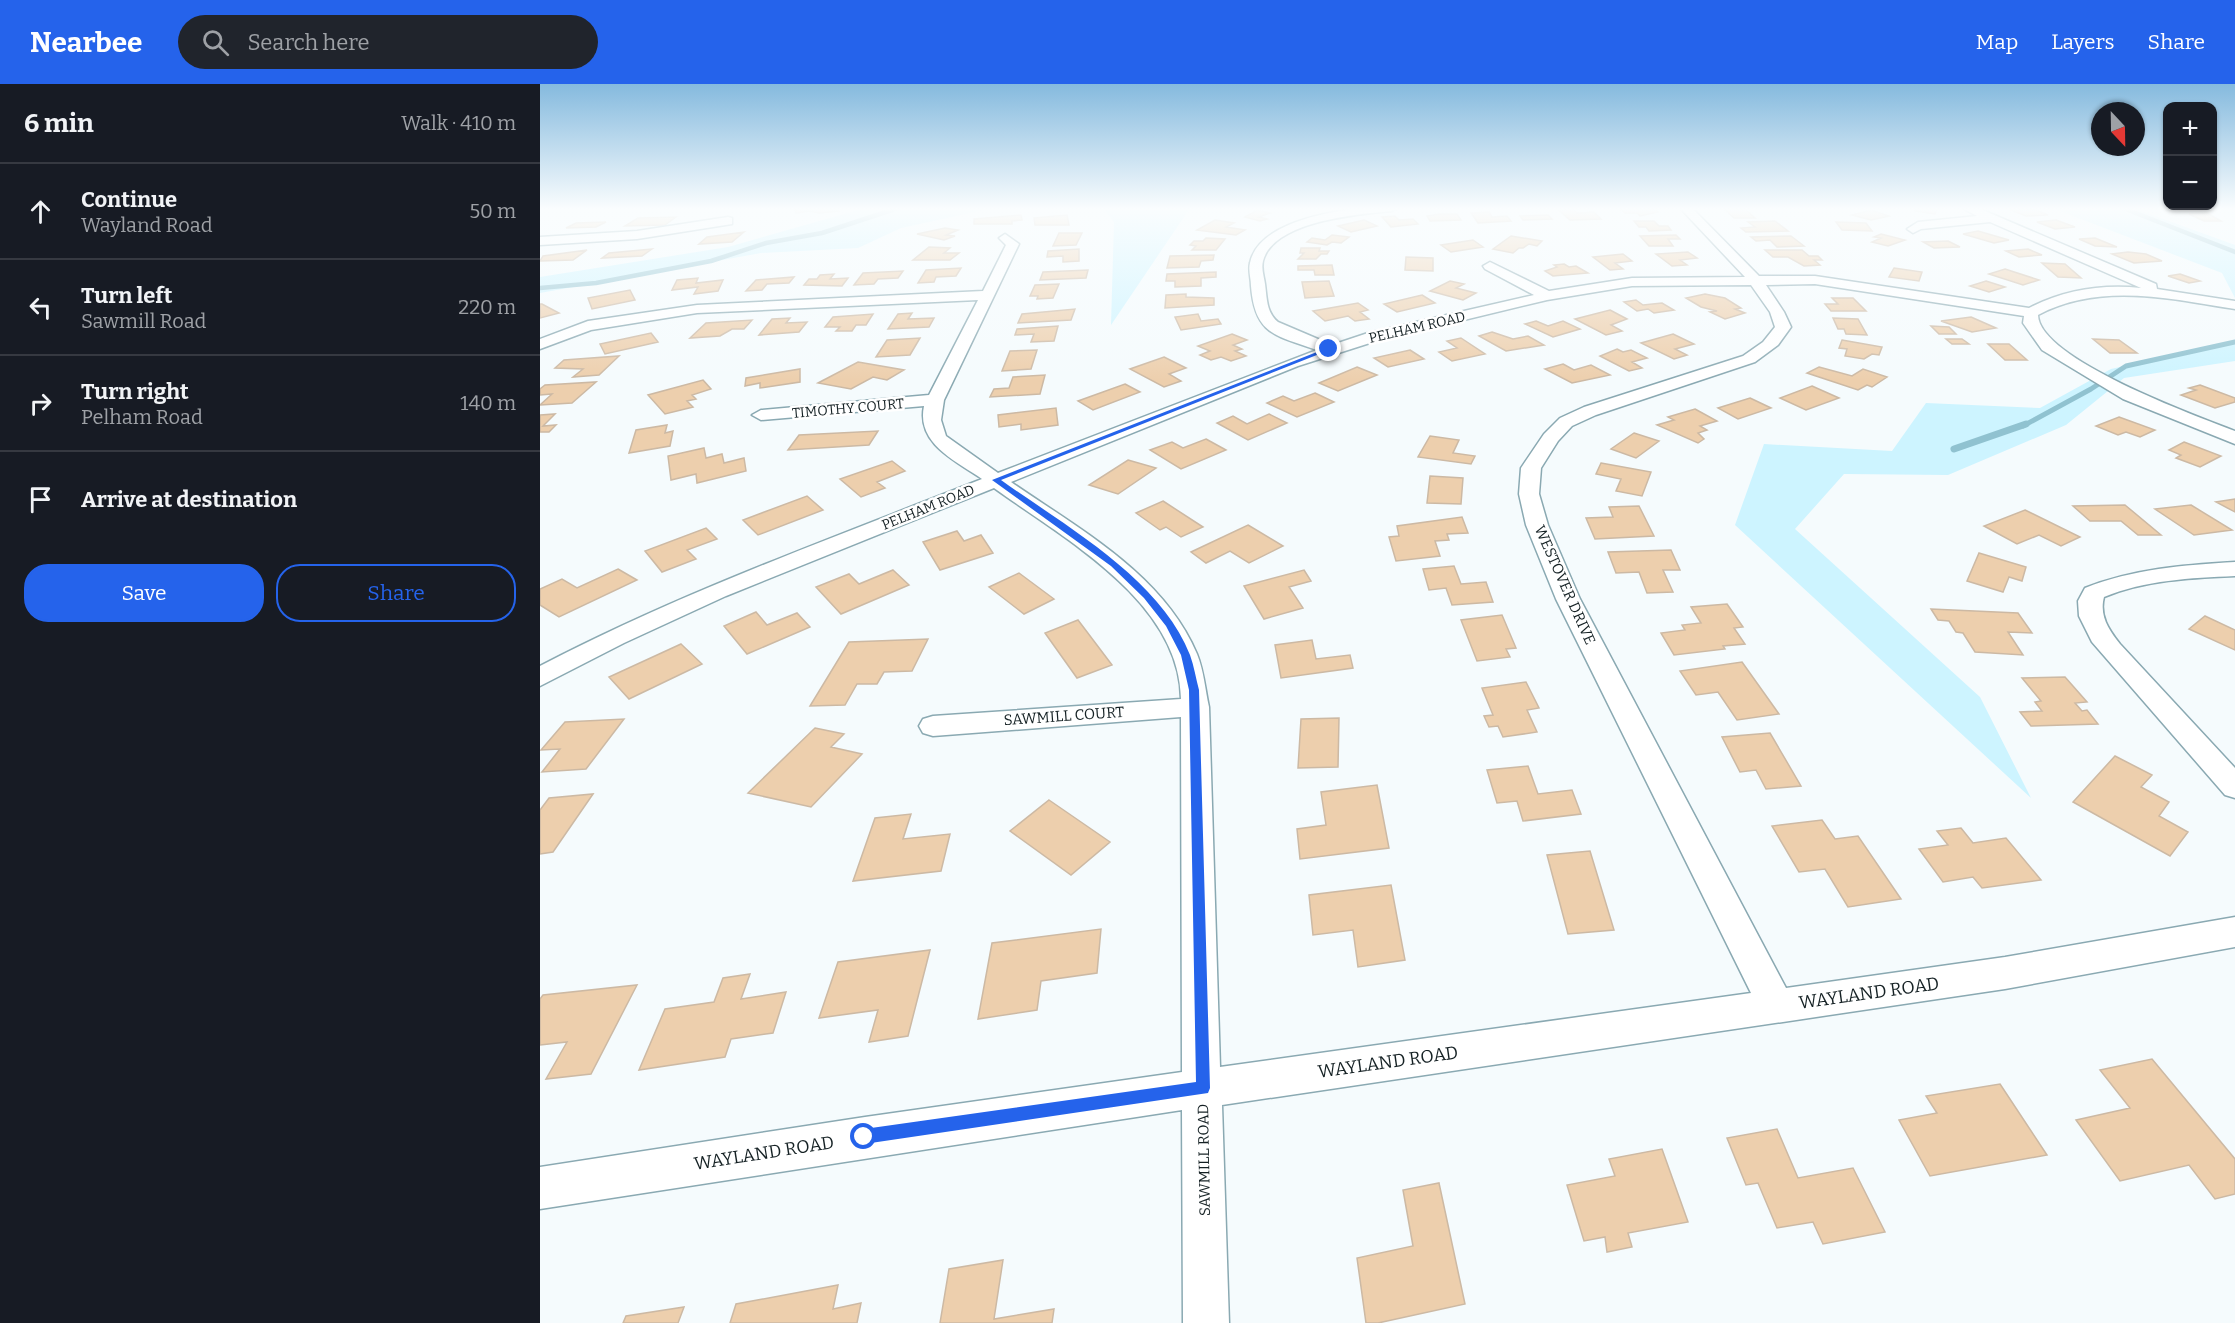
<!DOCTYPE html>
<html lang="en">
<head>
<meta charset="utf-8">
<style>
  :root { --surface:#171b24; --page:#20242c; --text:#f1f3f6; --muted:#9ea1a6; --line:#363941; --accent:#2563eb }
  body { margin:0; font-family:Bitter,serif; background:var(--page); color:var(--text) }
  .controls { position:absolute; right:18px; top:18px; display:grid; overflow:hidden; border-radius:12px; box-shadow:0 2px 4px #0004 }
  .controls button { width:54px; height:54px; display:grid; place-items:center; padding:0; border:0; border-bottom:2px solid var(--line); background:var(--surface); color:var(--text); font:30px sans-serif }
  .compass { position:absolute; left:1551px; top:18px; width:54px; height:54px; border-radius:50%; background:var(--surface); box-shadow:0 2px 4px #0004; rotate:158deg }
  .stop { position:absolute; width:18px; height:18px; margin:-14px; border:4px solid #2563eb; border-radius:50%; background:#fff }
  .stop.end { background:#2563eb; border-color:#fff; box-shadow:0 2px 6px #0008 }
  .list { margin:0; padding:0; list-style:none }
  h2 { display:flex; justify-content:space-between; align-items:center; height:78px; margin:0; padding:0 24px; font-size:26px }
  h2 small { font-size:20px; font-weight:400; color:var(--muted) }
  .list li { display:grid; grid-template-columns:39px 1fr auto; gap:18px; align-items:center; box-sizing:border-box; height:96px; padding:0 24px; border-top:2px solid var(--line) }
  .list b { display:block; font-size:22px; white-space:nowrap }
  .list p { margin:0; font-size:20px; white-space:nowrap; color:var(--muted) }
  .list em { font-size:20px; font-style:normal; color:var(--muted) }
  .actions { display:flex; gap:12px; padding:18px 24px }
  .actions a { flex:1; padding:14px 0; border:2px solid var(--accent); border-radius:24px; text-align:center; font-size:21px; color:var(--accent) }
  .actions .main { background:var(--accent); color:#fff }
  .icon { flex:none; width:33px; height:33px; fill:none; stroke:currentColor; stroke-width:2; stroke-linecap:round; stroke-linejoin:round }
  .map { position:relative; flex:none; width:1695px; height:1239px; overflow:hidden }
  header { display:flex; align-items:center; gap:36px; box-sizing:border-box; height:84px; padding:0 30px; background:var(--accent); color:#fff }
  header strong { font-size:28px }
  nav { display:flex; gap:33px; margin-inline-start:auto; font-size:21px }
  .search { width:420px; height:54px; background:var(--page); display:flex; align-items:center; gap:15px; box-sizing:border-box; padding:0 21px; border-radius:33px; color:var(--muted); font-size:22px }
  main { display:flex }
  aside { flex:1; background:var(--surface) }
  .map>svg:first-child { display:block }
</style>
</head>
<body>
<header>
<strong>Nearbee</strong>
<div class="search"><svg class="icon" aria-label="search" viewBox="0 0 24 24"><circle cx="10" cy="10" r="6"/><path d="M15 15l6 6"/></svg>Search here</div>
<nav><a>Map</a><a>Layers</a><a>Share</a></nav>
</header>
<main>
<aside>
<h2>6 min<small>Walk · 410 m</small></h2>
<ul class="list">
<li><svg class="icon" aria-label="ahead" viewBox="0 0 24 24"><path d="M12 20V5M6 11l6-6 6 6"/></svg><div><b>Continue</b><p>Wayland Road</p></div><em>50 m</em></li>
<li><svg class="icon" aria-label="left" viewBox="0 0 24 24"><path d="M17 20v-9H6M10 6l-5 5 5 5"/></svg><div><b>Turn left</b><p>Sawmill Road</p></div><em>220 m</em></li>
<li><svg class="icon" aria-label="right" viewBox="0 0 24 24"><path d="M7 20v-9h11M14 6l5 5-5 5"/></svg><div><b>Turn right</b><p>Pelham Road</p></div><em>140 m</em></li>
<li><svg class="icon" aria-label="arrive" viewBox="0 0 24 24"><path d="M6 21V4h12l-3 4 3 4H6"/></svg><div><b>Arrive at destination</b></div></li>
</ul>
<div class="actions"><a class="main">Save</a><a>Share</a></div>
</aside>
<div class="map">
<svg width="1695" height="1239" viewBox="0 0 1695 1239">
  <rect width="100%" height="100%" fill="#f5fbfd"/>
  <path fill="#cdf4ff" d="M325,124H453L361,144L318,164L221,169L0,209V193L188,163Z
    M549,124H662L648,127L571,241L574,138L564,125Z
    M1512,124H1593L1695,161V214L1682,189Z
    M1695,257V277L1584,294L1526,341L1408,391L1304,390L1255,445L1440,613L1491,714L1195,441L1224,360L1352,367L1386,319L1500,324L1571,285Z"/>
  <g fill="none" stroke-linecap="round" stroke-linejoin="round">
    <path stroke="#90c2d0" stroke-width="4.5" d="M1583,124L1695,168
      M0,204L56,199L171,177L226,159L282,149L358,124"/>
    <path stroke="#90c2d0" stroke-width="5" d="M1483,342L1551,305L1586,282L1695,258"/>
    <path stroke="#90c2d0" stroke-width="7" d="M1414,365L1486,340"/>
  </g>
  <path fill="#edcfad" stroke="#ccb9a4" stroke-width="1.5" d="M298,124L299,127L279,129L270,127L256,129L255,125Z
    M1079,124H1112L1118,128L1100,132L1097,129H1085Z
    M1183,124H1204L1215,134H1194Z
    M1376,124H1397L1395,130L1375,127Z
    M1033,125L1037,129L1054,128L1061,135L1030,136L1019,126Z
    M1494,125L1508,131L1486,132L1471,126Z
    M717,126L730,129L719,133L727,135L720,137L705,133Z
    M1331,126L1349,132L1331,136L1312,131Z
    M949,128L952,133L967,132L971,137L938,139L931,129Z
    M1667,129L1681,137H1664L1649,130Z
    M899,130H917L921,136L890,137L887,132Z
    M481,131L482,136L472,137V140H434V135Z
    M527,131L529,141H495L494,134Z
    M1008,131L1012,135L983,136L980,132Z
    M855,132L859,136L873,135L878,140L851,143L842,133Z
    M136,133L125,141L85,142L98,134Z
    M675,136L694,139L686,143L705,146L696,151L657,146Z
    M824,136L837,142L811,148L798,142Z
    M1516,136L1535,143L1515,145L1497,138Z
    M1094,137H1114L1119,142H1128L1131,146L1109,147L1106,143H1099Z
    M1235,137L1248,147L1206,148L1201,144L1215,143L1208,138Z
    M66,138L56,143L26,144L36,139Z
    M1296,138L1326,139L1332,147L1302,146Z
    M405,144L418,146L406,151L415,152L404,156L377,150Z
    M1438,147L1469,156L1454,159L1423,150Z
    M204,148L192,158L159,160L167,153Z
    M519,149H542L536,161L513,162Z
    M1341,150L1365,156L1348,162L1332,158L1341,154L1334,153Z
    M792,151L809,153L801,159L792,158L787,161L767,158L772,154L785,156Z
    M1136,151L1140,155H1128L1133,162H1109L1100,152Z
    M971,152L1002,157L997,162L989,160L983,164H979L973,169L953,165Z
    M1251,152L1264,162L1237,163L1230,156L1216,157L1211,153Z
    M666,154L685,155L676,166H652L656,162L650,161L654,157H663Z
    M1555,154L1577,163L1555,162L1539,155Z
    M933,156L943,163L911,168L901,161Z
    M1408,157L1420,163L1394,164L1383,158Z
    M389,163L410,164L404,169H419L410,176H373Z
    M761,164H780L779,167H789L787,170H781L776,175H758L764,169H760Z
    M112,165L102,172L62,174L69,169Z
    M539,165V177L523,178V172L507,173L508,167Z
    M1488,165L1502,171L1479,173L1466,167Z
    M47,166L33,176L0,177L3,172Z
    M1225,166H1262L1269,172H1278L1282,176H1274L1280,181L1264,182L1248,173H1233Z
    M1148,168L1157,174L1140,176L1147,181L1132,182L1116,170Z
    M1588,168L1606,170L1622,177L1594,179L1572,170Z
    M1083,170L1092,177L1075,179L1083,185L1070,186L1053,173Z
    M674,171L673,176L661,177L659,183L627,184L630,172Z
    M866,173L893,174V187L865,186Z
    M1502,179L1525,180L1541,194L1518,193Z
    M1024,180L1029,183L1036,182L1048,189L1013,192L1005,187L1017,183L1014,181Z
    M792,181L794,191H775L774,186H758V182Z
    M421,184L416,192L396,193L394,198L378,199L386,186Z
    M1354,184L1382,188L1379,197L1349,193Z
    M1465,185L1499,196L1483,201L1449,190Z
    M548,186L546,194L500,196L503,188Z
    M363,187L358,194L338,195L334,200L314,201L323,189Z
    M676,188V193L661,194V202L635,203V197H626L627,190Z
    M294,190L290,195L308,194L302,202L264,201L269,195H277L280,191Z
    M1640,190L1660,197L1649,199L1628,192Z
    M254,193L249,199L227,200L222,206L206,207L216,196Z
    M158,194L156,199L183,196L178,207L154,210L158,203L132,206L137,196Z
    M789,197L794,212L765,214L762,198Z
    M910,197L924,200L916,204L936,209L923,216L890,207Z
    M1446,197L1465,203L1449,208L1430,202Z
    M519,200L513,214L497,215L498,212H490L495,201Z
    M90,206L95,216L52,225L48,214Z
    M646,210V213L674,214V221L625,224L626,211Z
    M1165,210L1185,214L1201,224L1195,225L1205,229L1185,235L1170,228L1177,227L1161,223L1146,214Z
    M882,211L895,219L857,228L844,220Z
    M1292,214H1313L1326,227H1291L1285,220H1298Z
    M1096,216L1103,221L1122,219L1134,226L1114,229L1108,225L1097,227L1084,218Z
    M818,219L828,226L820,228L829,235L815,237L808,232L785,237L773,227Z
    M0,220H2L19,229L0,234Z
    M535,225L531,236L478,239L482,230Z
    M1070,226L1087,235L1071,241L1082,247L1066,251L1035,235Z
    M372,229L368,235L394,234L389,243L348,245L358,230Z
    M333,230L326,241H316L312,247H296L300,243H285L293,233Z
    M658,230L661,237L678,235L681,240L641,246L635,233Z
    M1431,233L1456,244L1432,248L1401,237Z
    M250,234L246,239L267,238L259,248L219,251L232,235Z
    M1293,234L1318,235L1327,251L1306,250L1304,245H1298Z
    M212,236L204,245H192L180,252L150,254L166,239Z
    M996,237L1008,242L1023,237L1040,245L1013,253L985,240Z
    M518,242L514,257L491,258L494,250L475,251L477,245Z
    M1391,242L1409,243L1416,250H1399Z
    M952,248L973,255L988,252L1004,261L966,267L939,252Z
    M111,249L118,258L65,270L60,260Z
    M692,250L707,256L693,261L702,265L695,267L706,272L691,277L681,273L671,276L660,271L670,267L658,262Z
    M1133,250L1154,260L1135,265L1147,271L1134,275L1101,259Z
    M380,254L370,271L336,273L347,256Z
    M921,254L945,270L912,277L899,268L917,264L907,257Z
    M1406,255H1422L1429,260H1412Z
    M1553,255L1579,256L1597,269H1570Z
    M1302,256L1342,263L1339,271L1332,270L1324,275L1305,272L1307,265L1299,264Z
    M1448,260H1469L1487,276H1465Z
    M1077,265L1083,268L1091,266L1107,274L1092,278L1102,284L1089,287L1060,272Z
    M497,266L491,285L462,287L470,267Z
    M870,266L884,275L848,283L834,274Z
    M79,272L59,291L33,293L43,285L15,284L24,276Z
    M624,273L646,284L629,290L641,297L624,303L590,285Z
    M318,278L364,286L347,296L333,293L311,305L278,299Z
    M1023,280L1034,286L1051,281L1070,291L1032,299L1005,285Z
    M817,283L837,291L798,307L779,299Z
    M1279,283L1312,292L1323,285L1347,293L1332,303L1327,301L1318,306L1267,289Z
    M260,285V298L220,304V299L205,302L206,294Z
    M505,291L500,310L450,313L454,305L469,304L473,293Z
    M163,296L171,305L152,311L156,315L147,317L153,323L125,330L108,311Z
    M56,298L32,319L0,321L12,310L0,311V305L5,301Z
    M585,300L600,308L553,326L538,317Z
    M1660,301L1695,314V318L1675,324L1641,311L1656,306L1649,304Z
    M1272,302L1299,314L1266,326L1240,314Z
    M775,309L794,318L757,333L727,319L743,312L754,317Z
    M1210,314L1231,324L1198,335L1178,324Z
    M516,324L518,341L481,346V340L459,343L458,331Z
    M1155,325L1177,337L1160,342L1167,346L1158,349L1164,355L1158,359L1117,341L1134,336L1128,333Z
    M15,330L3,342L16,341L9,348H0V331Z
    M729,330L747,339L708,356L677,339L693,332L707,340Z
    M1579,333L1615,346L1600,353L1586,348L1578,351L1556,342Z
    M127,341L125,349L133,347L130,362L89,369L96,346Z
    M338,347L329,361L248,366L259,351Z
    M1094,349L1119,357L1096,374L1071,365Z
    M890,352L919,356L913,369L935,372L931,380L878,373Z
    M666,355L686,366L641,385L610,366L632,358L643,364Z
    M1644,358L1681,372L1660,383L1636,374L1641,371L1629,366Z
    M164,364L166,374L182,370L184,379L204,374L206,387L157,399L156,390L131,396L128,372Z
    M588,376L616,384L578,410L549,401Z
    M352,377L365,387L337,398L345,404L321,413L300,395Z
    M1061,379L1111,388L1102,412L1076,407L1081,395L1056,390Z
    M890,392L923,394L921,420L887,419Z
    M267,412L283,426L218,451L203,436Z
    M1695,415V428L1676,418Z
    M623,417L663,443L641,453L626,443L620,446L596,429Z
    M1585,421L1621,451H1598L1581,437H1550L1533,422Z
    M1651,421L1692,446L1654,451L1615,425Z
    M1099,422L1114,452L1055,455L1046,434L1073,433L1069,423Z
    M1485,426L1540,453L1521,462L1499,451L1477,460L1444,442Z
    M922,433L928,449L907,450L909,456L895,457L900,472L856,477L849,453L859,452L857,442Z
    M708,441L743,462L709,479L690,467L666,479L651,468Z
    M166,444L177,455L147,466L156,475L122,488L105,467Z
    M417,447L424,457L441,451L453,469L400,486L383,458Z
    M1131,466L1140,486H1123L1133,508L1107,509L1099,488L1076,489L1068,468Z
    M1439,469L1486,483L1482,497L1469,493L1463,508L1427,497Z
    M914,482L921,500L946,498L953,518L912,521L906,504L889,506L883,485Z
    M78,485L97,496L19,533L0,521V505L22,495L37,504Z
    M353,486L369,501L301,530L276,503L309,490L319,500Z
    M764,486L771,497L749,503L763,524L724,535L704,502Z
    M479,489L514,515L484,530L449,503Z
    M1187,520L1203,543L1194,544L1205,560L1183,562L1185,565L1134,571L1121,549L1145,546L1142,541L1161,539L1151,523Z
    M1391,525L1478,529L1492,549L1468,548L1483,571L1435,568L1423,549L1416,548L1409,537L1398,536Z
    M216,528L227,541L257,529L270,543L207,570L184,542Z
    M962,531L976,564L966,565L970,573L937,577L921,536Z
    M1665,532L1695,546V566L1649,545Z
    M538,536L572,581L537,594L505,549Z
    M388,555L372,587L344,588L337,600H317L305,621L270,622L309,558Z
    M772,556L776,575L810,571L813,584L741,594L735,561Z
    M141,560L162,580L89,615L69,593Z
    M1202,578L1239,630L1197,636L1178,608L1156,611L1140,587Z
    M1525,593L1547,618L1535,619L1542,627L1547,626L1558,640L1491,642L1480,628L1502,627L1495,618L1501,617L1482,594Z
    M986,598L999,624L987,626L997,648L963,653L958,642L949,643L944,632L953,631L942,604Z
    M799,634L798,683L758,684L761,635Z
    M84,635L46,685L2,688L20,665L1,666L25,638Z
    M275,644L304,650L291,663L322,670L271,723L208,709Z
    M1230,649L1261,702L1226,705L1216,686L1200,688L1182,653Z
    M1575,672L1612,691L1601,703L1629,718L1619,732L1648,748L1630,772L1533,718Z
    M988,682L998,710L1032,706L1041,730L983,737L977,717L957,719L947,686Z
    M837,701L849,764L760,775L757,745L786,741L781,708Z
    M53,710L13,768L0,770V726L9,714Z
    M509,716L570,758L531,791L470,747Z
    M371,730L363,755L410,750L401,787L313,797L335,734Z
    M1282,736L1295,755L1318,752L1361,815L1308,823L1285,785L1259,788L1232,742Z
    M1421,744L1433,759L1466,754L1501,796L1442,804L1433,793L1403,798L1379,765L1408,761L1397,747Z
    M1050,767L1074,846L1028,850L1007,771Z
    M851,801L865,876L818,883L813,846L773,851L769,811Z
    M561,845L557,889L501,897L497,926L438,935L452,859Z
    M390,866L368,952L329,958L338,926L279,934L298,878Z
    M210,890L201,915L246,908L233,949L191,955L185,973L99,986L125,925L174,918L183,894Z
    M97,901L51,990L6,995L27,958L0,961V915L3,911Z
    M1612,975L1695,1075V1110L1675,1115L1649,1081L1580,1097L1536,1036L1590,1024L1560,986Z
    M1460,1000L1507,1071L1390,1092L1359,1036L1397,1029L1386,1012Z
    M1237,1045L1258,1094L1313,1084L1345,1148L1283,1160L1273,1138L1237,1144L1218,1099L1206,1101L1187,1054Z
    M1122,1065L1148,1138L1088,1149L1092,1163L1067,1168L1065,1153L1044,1157L1027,1101L1075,1092L1069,1075Z
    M899,1099L925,1220L838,1239H826L817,1174L873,1162L863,1106Z
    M463,1176L454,1235L514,1225L512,1239H400L409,1185Z
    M298,1201L293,1225L321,1219L317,1239H190L196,1220Z
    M144,1223L138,1239H83L86,1232Z"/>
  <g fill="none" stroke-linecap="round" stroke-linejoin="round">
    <g stroke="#8aa9b2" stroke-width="3">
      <path id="minor" d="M820,124H858L852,127C819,130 733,137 723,177C721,185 724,192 725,200C727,214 726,228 738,238L792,261L828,249L994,211L945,185L943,182L950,178L1009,207L1092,194L1205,193L1140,124H1152L1219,192H1275L1489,224C1524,206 1561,200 1601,204L1450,138L1381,145L1373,149L1367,145L1378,138L1437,132L1422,124H1438L1616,200L1617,205L1695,217V225C1629,215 1561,198 1498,231C1499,275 1656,332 1695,347V360L1583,315L1502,266L1483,239L1484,232L1275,200L1226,201L1244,228L1251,243L1238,261L1215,278L1056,331L1032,342L1018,357L1001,384L999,410L1008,441L1040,515L1246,904L1465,873L1695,833V863L1465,905L682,1021L689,1239H643L642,1026L0,1125V1083L325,1033L642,988L641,633L393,652L383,649L379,642L383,635L393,632L641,615C640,517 523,454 454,404L186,512L84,559L0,602V582C142,508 293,454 442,395C416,377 376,360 384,322L221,336L212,331L221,326L389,311L438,216L157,229L51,246L0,265V255L48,237L157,221L443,207L466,161L459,154L465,150L479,160L404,316L401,336L406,352L458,389L777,266C735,251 715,251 711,202C711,194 708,186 710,179C718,139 788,128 820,124ZM1211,201L1230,228L1235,243L1223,258L1203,272L1044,323L1020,334L1004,350L981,384L979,410L986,441L1016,515L1211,909L680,983L669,623C665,605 664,587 657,570C623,490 539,445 471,398L758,282L833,258L1007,216L1092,202Z
        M188,133L192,134V140L97,155L0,161V153L97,147Z
        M1695,478V492C1650,494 1606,496 1564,513C1559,532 1569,546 1580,560L1695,684V714L1685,711L1552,558L1539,532L1538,517L1545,504C1593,485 1643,481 1695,478Z"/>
    </g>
    <use href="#minor" fill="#fff" fill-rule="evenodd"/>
  </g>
  <linearGradient id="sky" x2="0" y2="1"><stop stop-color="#85bade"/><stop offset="0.42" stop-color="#fafdfe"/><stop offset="1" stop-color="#fafdfe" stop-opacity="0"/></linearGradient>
  <rect width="1695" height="297" fill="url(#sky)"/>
  <path fill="#2563eb" d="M787,264L792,265L461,396C525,442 620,494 650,571C654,582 656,595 659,606L670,1004L668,1009L324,1060L319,1058L317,1053L319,1047L324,1045L656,998L649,606L641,571L626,542L604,514L571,482L452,396Z"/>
  <g text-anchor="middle" stroke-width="5" stroke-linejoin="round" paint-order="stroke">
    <g font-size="14" fill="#152124" stroke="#fff">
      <text transform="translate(877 243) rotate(-13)" y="5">PELHAM ROAD</text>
      <text transform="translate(308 324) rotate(-5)" y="5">TIMOTHY COURT</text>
      <text transform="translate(388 423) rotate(-22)" y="5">PELHAM ROAD</text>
    </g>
    <g font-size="15" fill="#152124" stroke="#fff">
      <text transform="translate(1025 501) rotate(66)" y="5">WESTOVER DRIVE</text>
      <text transform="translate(524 632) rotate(-4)" y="5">SAWMILL COURT</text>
      <text transform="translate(664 1076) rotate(-91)" y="5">SAWMILL ROAD</text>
    </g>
    <g font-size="18" fill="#152124" stroke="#fff">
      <text transform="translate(1329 909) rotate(-8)" y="6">WAYLAND ROAD</text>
      <text transform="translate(848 978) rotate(-8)" y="6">WAYLAND ROAD</text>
      <text transform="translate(224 1069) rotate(-9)" y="6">WAYLAND ROAD</text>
    </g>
  </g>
</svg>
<div class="controls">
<button>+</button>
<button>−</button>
</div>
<svg class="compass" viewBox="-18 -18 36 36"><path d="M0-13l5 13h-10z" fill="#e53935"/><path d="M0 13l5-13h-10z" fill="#9ea1a6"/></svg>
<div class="stop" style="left:324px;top:1053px"></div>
<div class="stop end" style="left:789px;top:265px"></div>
</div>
</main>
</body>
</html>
